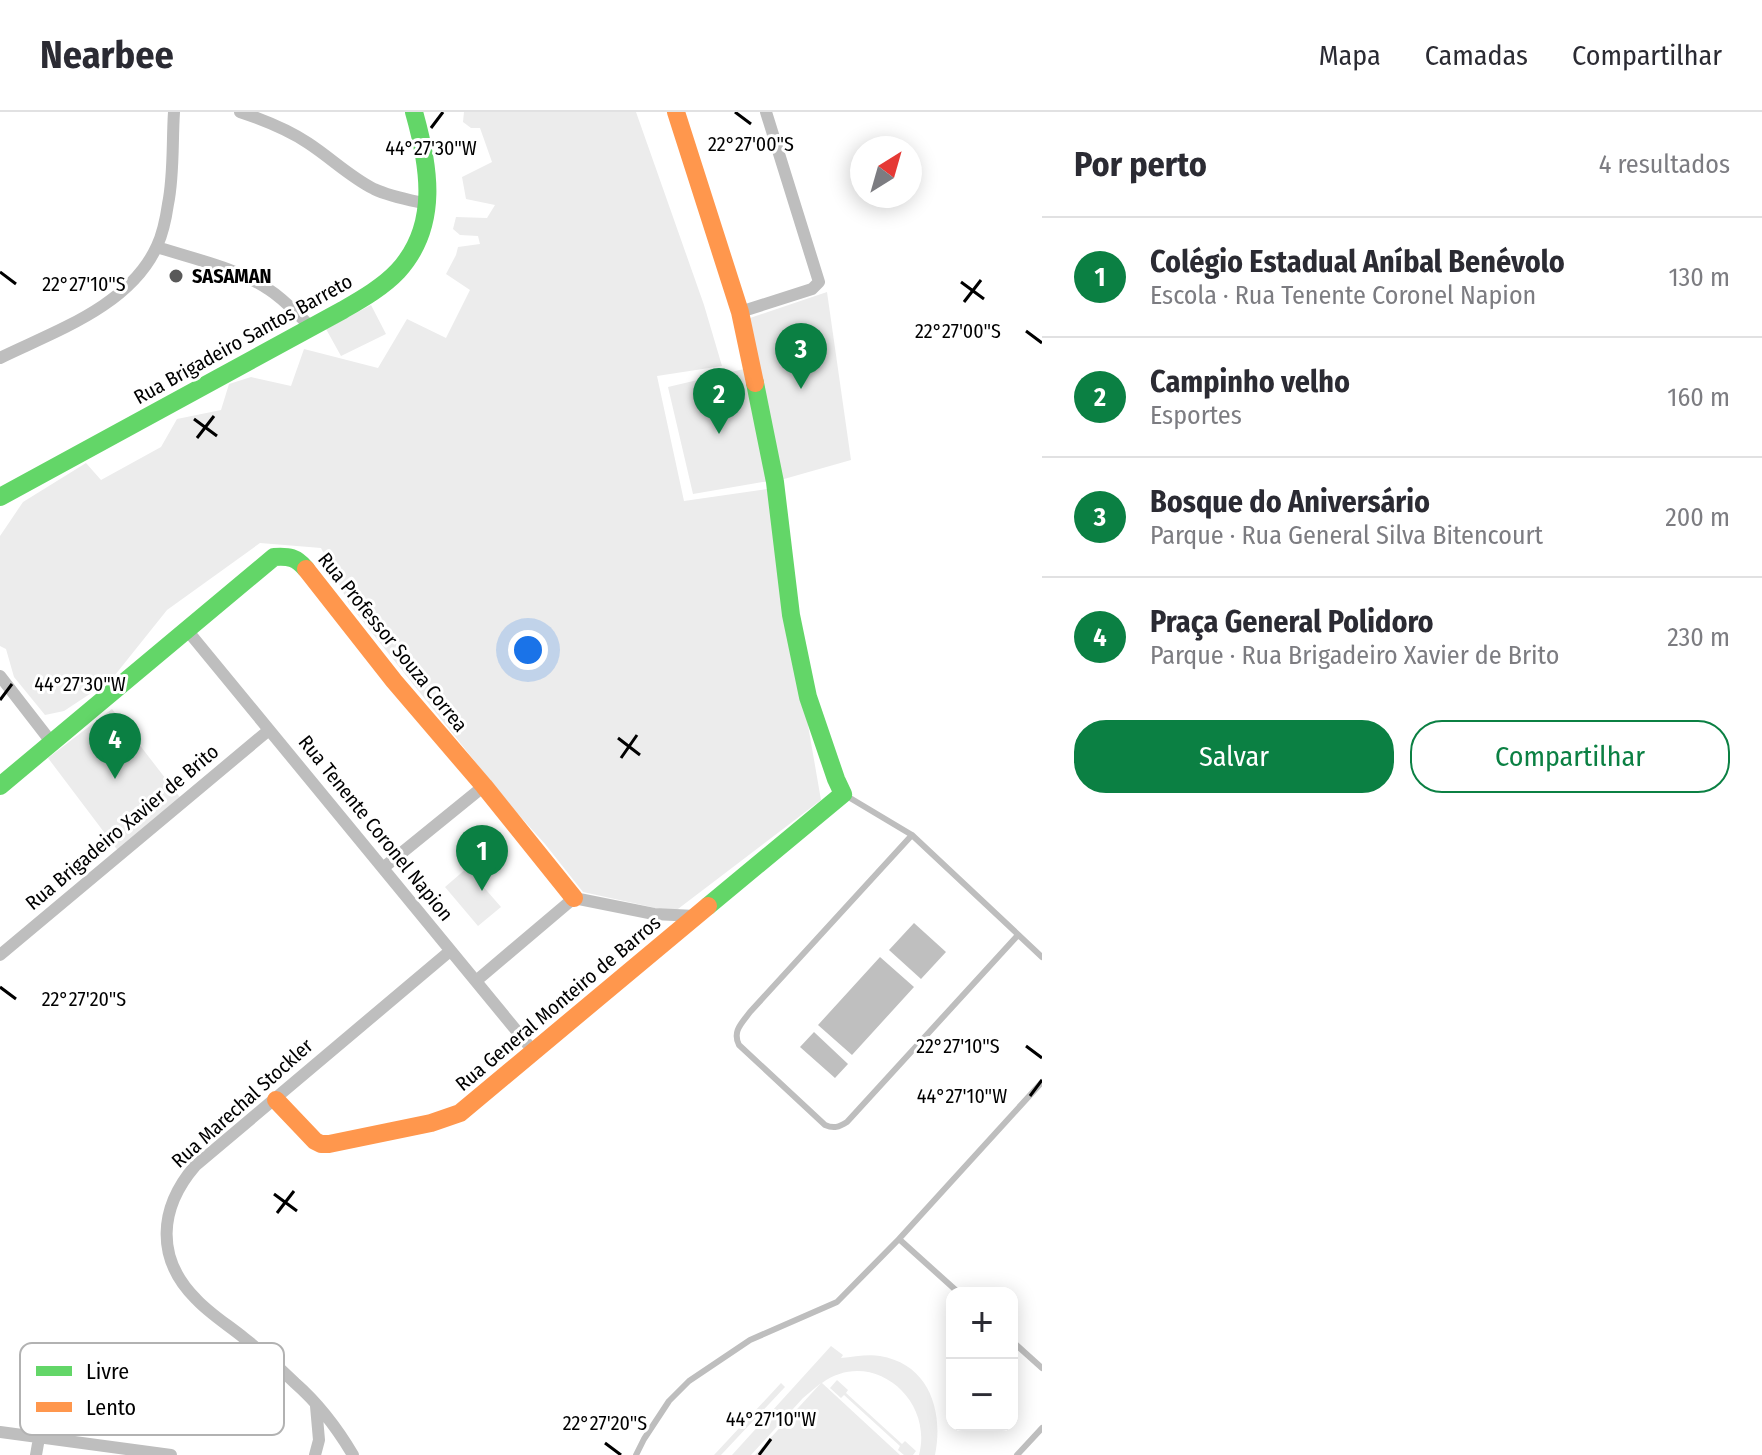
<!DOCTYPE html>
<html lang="pt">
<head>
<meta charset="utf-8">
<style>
  :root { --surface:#fff; --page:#f7f7f7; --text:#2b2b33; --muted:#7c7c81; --line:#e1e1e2; --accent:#0b8043 }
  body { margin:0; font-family:"Fira Sans Condensed",sans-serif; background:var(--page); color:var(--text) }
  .controls { position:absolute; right:24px; bottom:24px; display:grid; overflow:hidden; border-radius:16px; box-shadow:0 4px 20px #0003 }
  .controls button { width:72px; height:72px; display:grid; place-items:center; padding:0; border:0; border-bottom:2px solid var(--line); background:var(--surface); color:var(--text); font:40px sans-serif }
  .compass { position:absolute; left:850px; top:24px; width:72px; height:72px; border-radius:50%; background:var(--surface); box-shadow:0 4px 20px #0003; rotate:37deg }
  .you { position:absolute; left:528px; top:538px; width:28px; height:28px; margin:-20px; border:6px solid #fff; border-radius:50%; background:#1a73e8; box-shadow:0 0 0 12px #1a73e833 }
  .badge { display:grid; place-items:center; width:52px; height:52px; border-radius:50%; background:var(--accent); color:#fff; font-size:26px; font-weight:700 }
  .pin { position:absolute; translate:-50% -66px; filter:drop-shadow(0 2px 4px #0008) }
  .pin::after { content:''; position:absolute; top:42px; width:28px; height:24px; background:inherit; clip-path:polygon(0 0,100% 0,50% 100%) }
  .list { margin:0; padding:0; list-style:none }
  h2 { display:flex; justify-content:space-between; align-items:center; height:104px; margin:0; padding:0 32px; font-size:34px }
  h2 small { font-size:26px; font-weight:400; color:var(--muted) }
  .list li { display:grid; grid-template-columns:52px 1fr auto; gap:24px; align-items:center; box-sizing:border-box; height:120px; padding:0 32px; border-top:2px solid var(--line) }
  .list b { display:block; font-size:30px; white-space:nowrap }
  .list p { margin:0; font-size:26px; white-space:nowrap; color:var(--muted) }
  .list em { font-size:26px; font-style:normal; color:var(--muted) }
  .actions { display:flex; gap:16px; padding:24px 32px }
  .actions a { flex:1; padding:18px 0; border:2px solid var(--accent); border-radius:32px; text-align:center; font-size:28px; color:var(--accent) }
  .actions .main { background:var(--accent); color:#fff }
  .map { position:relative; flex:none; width:1042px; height:1343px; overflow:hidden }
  header { display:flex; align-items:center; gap:48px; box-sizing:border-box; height:112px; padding:0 40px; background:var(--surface); border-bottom:2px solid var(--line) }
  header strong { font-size:38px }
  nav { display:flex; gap:44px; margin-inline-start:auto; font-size:28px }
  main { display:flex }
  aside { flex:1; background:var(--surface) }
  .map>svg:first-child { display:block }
</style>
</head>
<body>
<header>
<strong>Nearbee</strong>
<nav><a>Mapa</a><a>Camadas</a><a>Compartilhar</a></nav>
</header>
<main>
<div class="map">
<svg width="1042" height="1343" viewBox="0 0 1042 1343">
  <rect width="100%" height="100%" fill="#fff"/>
  <path fill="#ececec" d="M464,0H636L704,193L722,254L657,264L684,389L767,377L821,688L674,800L583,780L545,732L509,692L349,492L321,436L260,431L167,498L111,568L64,599L45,603L14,565L6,537L0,534V424L23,390L86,351L101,368L161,335L177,307L221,298L229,272L251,265L291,274L304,237L378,256L407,207L446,226L470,178L446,162L456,143L458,135L480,132L478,124L460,123L453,117L456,105L487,106L495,93L466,87L462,65L492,50L480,16H471L463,10Z
    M827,180L851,348L777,369L747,207Z
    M371,193L386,222L341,244L326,217Z
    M744,257L769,369L693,382L668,275Z
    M112,597L182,688L119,740L48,646Z
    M467,756L501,795L478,814L445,775Z
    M831,1234L843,1243L841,1246C854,1245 867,1242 880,1244C929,1252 944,1299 935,1343H919C934,1286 871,1235 822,1271L900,1343H755L821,1271L803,1286L751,1343H732Z
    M837,1268L848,1278L846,1281L902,1332L905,1329L916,1339L913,1343H904L898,1338L900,1334L844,1283L841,1286L830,1276Z
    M781,1271L785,1275L721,1343H714Z"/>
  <path fill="#bfbfbf" d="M914,811L946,840L921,867L889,838Z
    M880,845L914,875L852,943L818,913Z
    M814,920L848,952L835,966L800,935Z"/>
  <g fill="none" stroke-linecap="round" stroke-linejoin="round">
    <path stroke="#bebebe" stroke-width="6" d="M845,683L912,723L1042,845
      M912,723L750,900C742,911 732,919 739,933L825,1013C834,1017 839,1015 847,1010L1018,823
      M899,1127L959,1181
      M1012,1229L1042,1256
      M636,1343L644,1327L669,1289L689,1269L750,1228L837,1190L899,1127L1042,970
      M1017,1343L1042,1316"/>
    <path stroke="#bebebe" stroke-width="12" d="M240,0C264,8 287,17 308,31C331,46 350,65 374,77C391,85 410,88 428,92
      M157,135C193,147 235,155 268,177C284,187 296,201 310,214
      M740,200L812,177L819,170L766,0
      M0,246C55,219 130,194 157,134C163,121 166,106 168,92C174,63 172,30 174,0
      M187,518L534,940
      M0,564L52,631
      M383,756L484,674
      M0,843L269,618
      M476,869L574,786L654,802L695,804
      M0,1320L171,1343
      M36,1343L39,1326
      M315,1343L319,1328L316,1294
      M353,1343C337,1316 319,1292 295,1271C279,1255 262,1240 244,1226C228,1213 210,1202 196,1187C155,1146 159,1096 195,1054L450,839"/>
    <path stroke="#63d668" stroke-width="18" d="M0,385L343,198C362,187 383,175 398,159C440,113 429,53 414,0
      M0,674L274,445C289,444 296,445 306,457
      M708,794L843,682L836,667L808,585L791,503L775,370L755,271"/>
    <path stroke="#ff974d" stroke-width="18" d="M676,0L740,200L755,271
      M306,457L394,569L484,674L574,786
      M276,988L315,1029L321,1032H329L431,1011L460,1001L708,794"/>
  </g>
  <path fill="none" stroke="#000" stroke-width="3" d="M735,0L751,12M431,16L443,0M0,160L16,172M961,170L984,187M964,190L981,168M1026,219L1042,231M194,307L217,324M197,326L214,304M0,588L12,572M618,626L640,643M621,646L637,623M0,875L16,887M1026,934L1042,946M1030,984L1042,968M274,1082L297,1099M277,1101L294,1079M605,1331L621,1343M759,1343L771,1327"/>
  <circle fill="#595959" stroke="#fff" stroke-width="3" cx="176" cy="164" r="8"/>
  <g text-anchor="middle" stroke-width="6" stroke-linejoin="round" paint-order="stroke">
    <g font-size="20" font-weight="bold" fill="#000" stroke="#fff" text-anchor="start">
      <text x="192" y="171">SASAMAN</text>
    </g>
    <g font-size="20" fill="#000" stroke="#fff">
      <text transform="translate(243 227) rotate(-29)" y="7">Rua Brigadeiro Santos Barreto</text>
      <text transform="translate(393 530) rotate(51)" y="7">Rua Professor Souza Correa</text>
      <text transform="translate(122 715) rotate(-40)" y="7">Rua Brigadeiro Xavier de Brito</text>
      <text transform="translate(376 716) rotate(51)" y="7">Rua Tenente Coronel Napion</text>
      <text transform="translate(558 891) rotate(-40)" y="7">Rua General Monteiro de Barros</text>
      <text transform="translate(242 991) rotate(-42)" y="7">Rua Marechal Stockler</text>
    </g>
  </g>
  <rect x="20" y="1231" width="264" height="92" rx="12" fill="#fff" stroke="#b2b2b2" stroke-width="2"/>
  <rect x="36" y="1254" width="36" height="10" fill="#63d668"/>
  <rect x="36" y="1290" width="36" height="10" fill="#ff974d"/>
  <g font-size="22" fill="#000">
    <text x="86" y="1267">Livre</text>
    <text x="86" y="1303">Lento</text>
  </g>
  <g font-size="20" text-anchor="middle" fill="#000" stroke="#fff" stroke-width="6" stroke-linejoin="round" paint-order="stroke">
    <text x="751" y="39">22°27'00"S</text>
    <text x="431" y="43">44°27'30"W</text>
    <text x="84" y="179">22°27'10"S</text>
    <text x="958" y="226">22°27'00"S</text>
    <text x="80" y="579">44°27'30"W</text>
    <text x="84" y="894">22°27'20"S</text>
    <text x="958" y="941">22°27'10"S</text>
    <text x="962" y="991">44°27'10"W</text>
    <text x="771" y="1314">44°27'10"W</text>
    <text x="605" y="1318">22°27'20"S</text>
  </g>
</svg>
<div class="controls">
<button>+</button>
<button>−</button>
</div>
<svg class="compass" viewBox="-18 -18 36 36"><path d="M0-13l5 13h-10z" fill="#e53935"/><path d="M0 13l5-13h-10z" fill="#7c7c81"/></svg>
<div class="you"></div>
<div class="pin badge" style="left:482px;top:779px">1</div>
<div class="pin badge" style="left:719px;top:322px">2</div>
<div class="pin badge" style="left:801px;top:277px">3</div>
<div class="pin badge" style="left:115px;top:667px">4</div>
</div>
<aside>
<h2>Por perto<small>4 resultados</small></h2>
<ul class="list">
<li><span class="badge">1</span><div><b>Colégio Estadual Aníbal Benévolo</b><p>Escola · Rua Tenente Coronel Napion</p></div><em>130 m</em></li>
<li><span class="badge">2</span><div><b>Campinho velho</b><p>Esportes</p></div><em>160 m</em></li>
<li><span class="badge">3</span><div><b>Bosque do Aniversário</b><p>Parque · Rua General Silva Bitencourt</p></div><em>200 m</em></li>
<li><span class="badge">4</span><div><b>Praça General Polidoro</b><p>Parque · Rua Brigadeiro Xavier de Brito</p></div><em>230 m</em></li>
</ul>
<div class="actions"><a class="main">Salvar</a><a>Compartilhar</a></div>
</aside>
</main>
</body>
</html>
